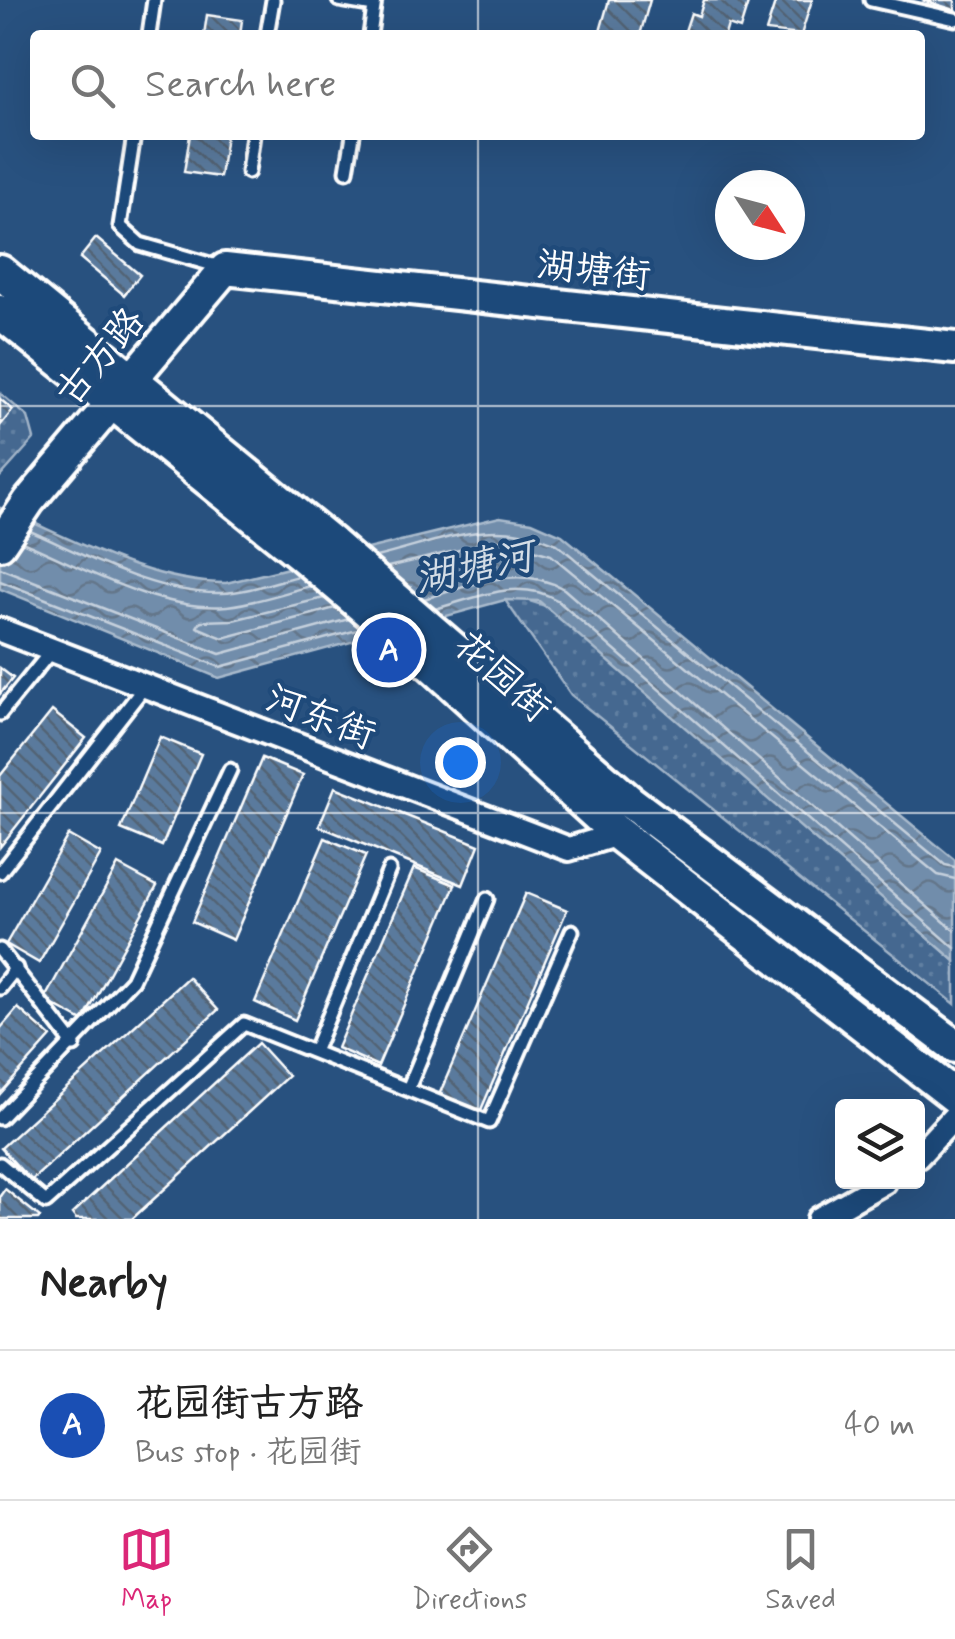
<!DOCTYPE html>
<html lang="en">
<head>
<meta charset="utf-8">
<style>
  :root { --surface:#fff; --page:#f2f2f2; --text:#222; --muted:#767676; --line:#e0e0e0; --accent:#db2777 }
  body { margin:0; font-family:Mynerve,"LXGW WenKai TC",sans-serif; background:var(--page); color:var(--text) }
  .controls { position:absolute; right:30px; bottom:30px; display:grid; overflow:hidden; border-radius:10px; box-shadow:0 10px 40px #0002 }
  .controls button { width:90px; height:90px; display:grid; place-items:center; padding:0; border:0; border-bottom:2px solid var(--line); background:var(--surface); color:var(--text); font:50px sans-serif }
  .compass { position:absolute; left:715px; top:170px; width:90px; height:90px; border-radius:50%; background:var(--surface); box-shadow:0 10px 40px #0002; rotate:126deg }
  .you { position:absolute; left:460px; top:762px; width:35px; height:35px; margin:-25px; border:8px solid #fff; border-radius:50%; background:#1a73e8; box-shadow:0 0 0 15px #1a73e833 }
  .badge { display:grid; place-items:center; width:65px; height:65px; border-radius:50%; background:var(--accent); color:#fff; font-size:32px; font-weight:700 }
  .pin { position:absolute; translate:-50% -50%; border:5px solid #fff; box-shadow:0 2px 10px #0006 }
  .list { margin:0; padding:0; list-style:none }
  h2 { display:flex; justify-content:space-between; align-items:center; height:130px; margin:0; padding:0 40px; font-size:42px }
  h2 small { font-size:32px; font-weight:400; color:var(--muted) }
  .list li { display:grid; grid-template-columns:65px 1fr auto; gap:30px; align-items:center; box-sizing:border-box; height:150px; padding:0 40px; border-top:2px solid var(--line) }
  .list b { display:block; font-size:38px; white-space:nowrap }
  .list p { margin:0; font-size:32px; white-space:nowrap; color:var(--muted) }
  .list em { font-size:32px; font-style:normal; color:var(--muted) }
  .icon { flex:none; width:55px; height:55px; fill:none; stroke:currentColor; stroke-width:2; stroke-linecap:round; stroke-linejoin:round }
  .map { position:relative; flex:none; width:955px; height:1219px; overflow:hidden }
  .search { position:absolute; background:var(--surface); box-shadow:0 10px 40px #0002; left:30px; right:30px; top:30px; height:110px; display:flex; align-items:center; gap:25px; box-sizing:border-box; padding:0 35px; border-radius:10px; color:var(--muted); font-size:38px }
  .sheet { height:280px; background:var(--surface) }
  nav { display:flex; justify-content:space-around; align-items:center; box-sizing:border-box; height:140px; border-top:2px solid var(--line); background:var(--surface); font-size:28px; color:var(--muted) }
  nav a { display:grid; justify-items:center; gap:5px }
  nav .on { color:var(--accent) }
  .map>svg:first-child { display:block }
</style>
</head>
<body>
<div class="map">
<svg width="955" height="1219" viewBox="0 0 955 1219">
  <defs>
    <pattern id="grass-dots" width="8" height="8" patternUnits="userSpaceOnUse" patternTransform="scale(2.5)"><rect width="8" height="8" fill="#446890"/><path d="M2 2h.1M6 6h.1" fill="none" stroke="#607fa1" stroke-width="1.8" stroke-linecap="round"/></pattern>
    <pattern id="water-waves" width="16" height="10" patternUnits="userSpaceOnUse" patternTransform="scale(2.5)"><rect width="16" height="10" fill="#718dab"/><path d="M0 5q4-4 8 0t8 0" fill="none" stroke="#64768a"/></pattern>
    <pattern id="building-back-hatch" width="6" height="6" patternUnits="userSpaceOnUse" patternTransform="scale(2.5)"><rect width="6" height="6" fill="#5a7a9d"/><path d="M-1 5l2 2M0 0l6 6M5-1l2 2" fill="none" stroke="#536374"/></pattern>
  </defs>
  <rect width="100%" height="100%" fill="#28517f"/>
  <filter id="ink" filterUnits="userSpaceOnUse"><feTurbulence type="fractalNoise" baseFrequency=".01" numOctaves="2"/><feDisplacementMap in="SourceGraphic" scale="20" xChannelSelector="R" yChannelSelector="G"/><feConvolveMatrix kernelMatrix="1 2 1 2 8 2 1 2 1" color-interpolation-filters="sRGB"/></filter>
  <g filter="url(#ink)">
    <path fill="url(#grass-dots)" stroke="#a2b4c8" stroke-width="2.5" d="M0,393L28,417L34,439L0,477Z
      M520,598L552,608L955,961V1004L571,695L505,600Z"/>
    <path fill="url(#water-waves)" stroke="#aabbcd" stroke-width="2.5" d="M0,508C71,538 148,583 226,583L500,517L532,522L562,535L955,860V961L539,601L505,600L219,678L0,589Z"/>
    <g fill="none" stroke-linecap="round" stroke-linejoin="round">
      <path stroke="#c6d1dd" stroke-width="2.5" d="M30,531C89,557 156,595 222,593C247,592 274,582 298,576
        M22,542C84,568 158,612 227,606C255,603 283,593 310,586
        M376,557C442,541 492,515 557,544L945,865L955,867
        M388,567L501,540L551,555L938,875L955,879
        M0,568L220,654L349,619
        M0,581L220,667L361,629
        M324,598L233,620L201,621L197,627L223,638L335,608
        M424,599C470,586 519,563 564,589L955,931
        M435,609C476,598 518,577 557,600L955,948"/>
    </g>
    <path fill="url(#building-back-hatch)" stroke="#fff" stroke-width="2.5" d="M609,0H650L640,35H599Z
      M704,0H749L740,29L728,25L725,35L684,34L691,13L699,16Z
      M776,0H812L801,35L766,31Z
      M922,0H955V10Z
      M207,15L242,20L240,35H204Z
      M190,135H226L220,177L184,172Z
      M96,238L140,275L124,295L80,258Z
      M0,399L13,410L0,426Z
      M0,668L13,678L0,694Z
      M52,711L86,738L0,847V776Z
      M160,737L201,754L162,846L121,829Z
      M262,758L303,775L233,940L192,922Z
      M335,787L479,845L463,885L319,826Z
      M68,835L101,854L39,963L6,944Z
      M325,838L366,855L295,1020L255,1002Z
      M118,865L157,886L83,1021L44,1000Z
      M414,868L455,885L378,1066L337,1048Z
      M526,893L567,910L480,1112L439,1095Z
      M188,977L218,1010L31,1181L1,1148Z
      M18,1008L51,1037L0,1094V1029Z
      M258,1043L288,1076L132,1219H76L72,1214Z
      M5,1189L40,1217L38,1219H0V1196Z"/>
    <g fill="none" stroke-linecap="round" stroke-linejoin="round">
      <g stroke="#fff" stroke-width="19">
        <path id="service" d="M339,0L374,6
          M871,0L955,19
          M149,35L154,0
          M267,35L273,0
          M370,35L375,0
          M134,135L120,226L140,244L220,267
          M347,171L353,135
          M248,172L253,135
          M0,714L52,650
          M0,872L145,686
          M0,950L74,1045
          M0,988L16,968
          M314,1052L389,870
          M408,1089L487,899
          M0,1118L132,980L230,770
          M0,1164L46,1202L244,1024L489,1122L572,931"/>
      </g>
      <g stroke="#fff" stroke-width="30">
        <path id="minor" d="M0,630L569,849L618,834
          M918,1156L955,1116
          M819,1219L884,1182"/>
      </g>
      <g stroke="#fff" stroke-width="38">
        <path id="tertiary" d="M0,544L29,501L225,269L955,348"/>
      </g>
      <g stroke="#fff" stroke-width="40">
        <path id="secondary" d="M0,272L332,544L630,802L955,1046
          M0,312L301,554L432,665L618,834L955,1096"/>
      </g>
      <use href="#service" stroke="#1f4a7a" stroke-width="11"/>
      <use href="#minor" stroke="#1f4a7a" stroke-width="22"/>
      <use href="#tertiary" stroke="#1f4a7a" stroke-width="30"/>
      <use href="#secondary" stroke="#1f4a7a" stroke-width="32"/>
    </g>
  </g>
  <path fill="none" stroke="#fff" stroke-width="2.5" stroke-opacity="0.55" d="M478,0V35M478,135V1219M0,406H955M0,813H955"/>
  <g text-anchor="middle" stroke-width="9" stroke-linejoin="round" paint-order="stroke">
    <g font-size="38" fill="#fff" stroke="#1f4a7a">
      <text transform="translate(594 269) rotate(6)" y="13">湖塘街</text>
      <text transform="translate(99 356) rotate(-50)" y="13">古方路</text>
      <text transform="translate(503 676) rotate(42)" y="13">花园街</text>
      <text transform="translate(321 716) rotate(21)" y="13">河东街</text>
    </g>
    <g font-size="40" font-style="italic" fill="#d4dde6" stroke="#1f4a7a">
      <text transform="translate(474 566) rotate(-12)" y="14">湖塘河</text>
    </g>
  </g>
</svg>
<div class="controls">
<button><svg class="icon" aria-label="layers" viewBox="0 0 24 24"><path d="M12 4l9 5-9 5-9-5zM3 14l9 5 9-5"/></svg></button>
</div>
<svg class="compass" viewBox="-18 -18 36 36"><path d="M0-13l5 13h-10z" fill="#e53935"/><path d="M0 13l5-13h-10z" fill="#767676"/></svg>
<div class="you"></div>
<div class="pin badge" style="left:389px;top:650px;background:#1a4fb4">A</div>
<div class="search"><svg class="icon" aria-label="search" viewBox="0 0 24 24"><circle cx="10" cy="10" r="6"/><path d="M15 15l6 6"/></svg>Search here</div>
</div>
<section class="sheet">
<h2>Nearby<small></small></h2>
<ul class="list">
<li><span class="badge" style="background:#1a4fb4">A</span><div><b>花园街古方路</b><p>Bus stop · 花园街</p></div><em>40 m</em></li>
</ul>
</section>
<nav>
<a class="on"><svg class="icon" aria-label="map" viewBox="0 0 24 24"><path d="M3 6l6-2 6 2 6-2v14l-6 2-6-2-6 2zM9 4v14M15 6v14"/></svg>Map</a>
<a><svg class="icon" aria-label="directions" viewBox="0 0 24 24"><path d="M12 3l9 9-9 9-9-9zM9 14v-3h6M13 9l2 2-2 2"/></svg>Directions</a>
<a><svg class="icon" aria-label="saved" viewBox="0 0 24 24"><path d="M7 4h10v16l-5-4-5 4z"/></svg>Saved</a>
</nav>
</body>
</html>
